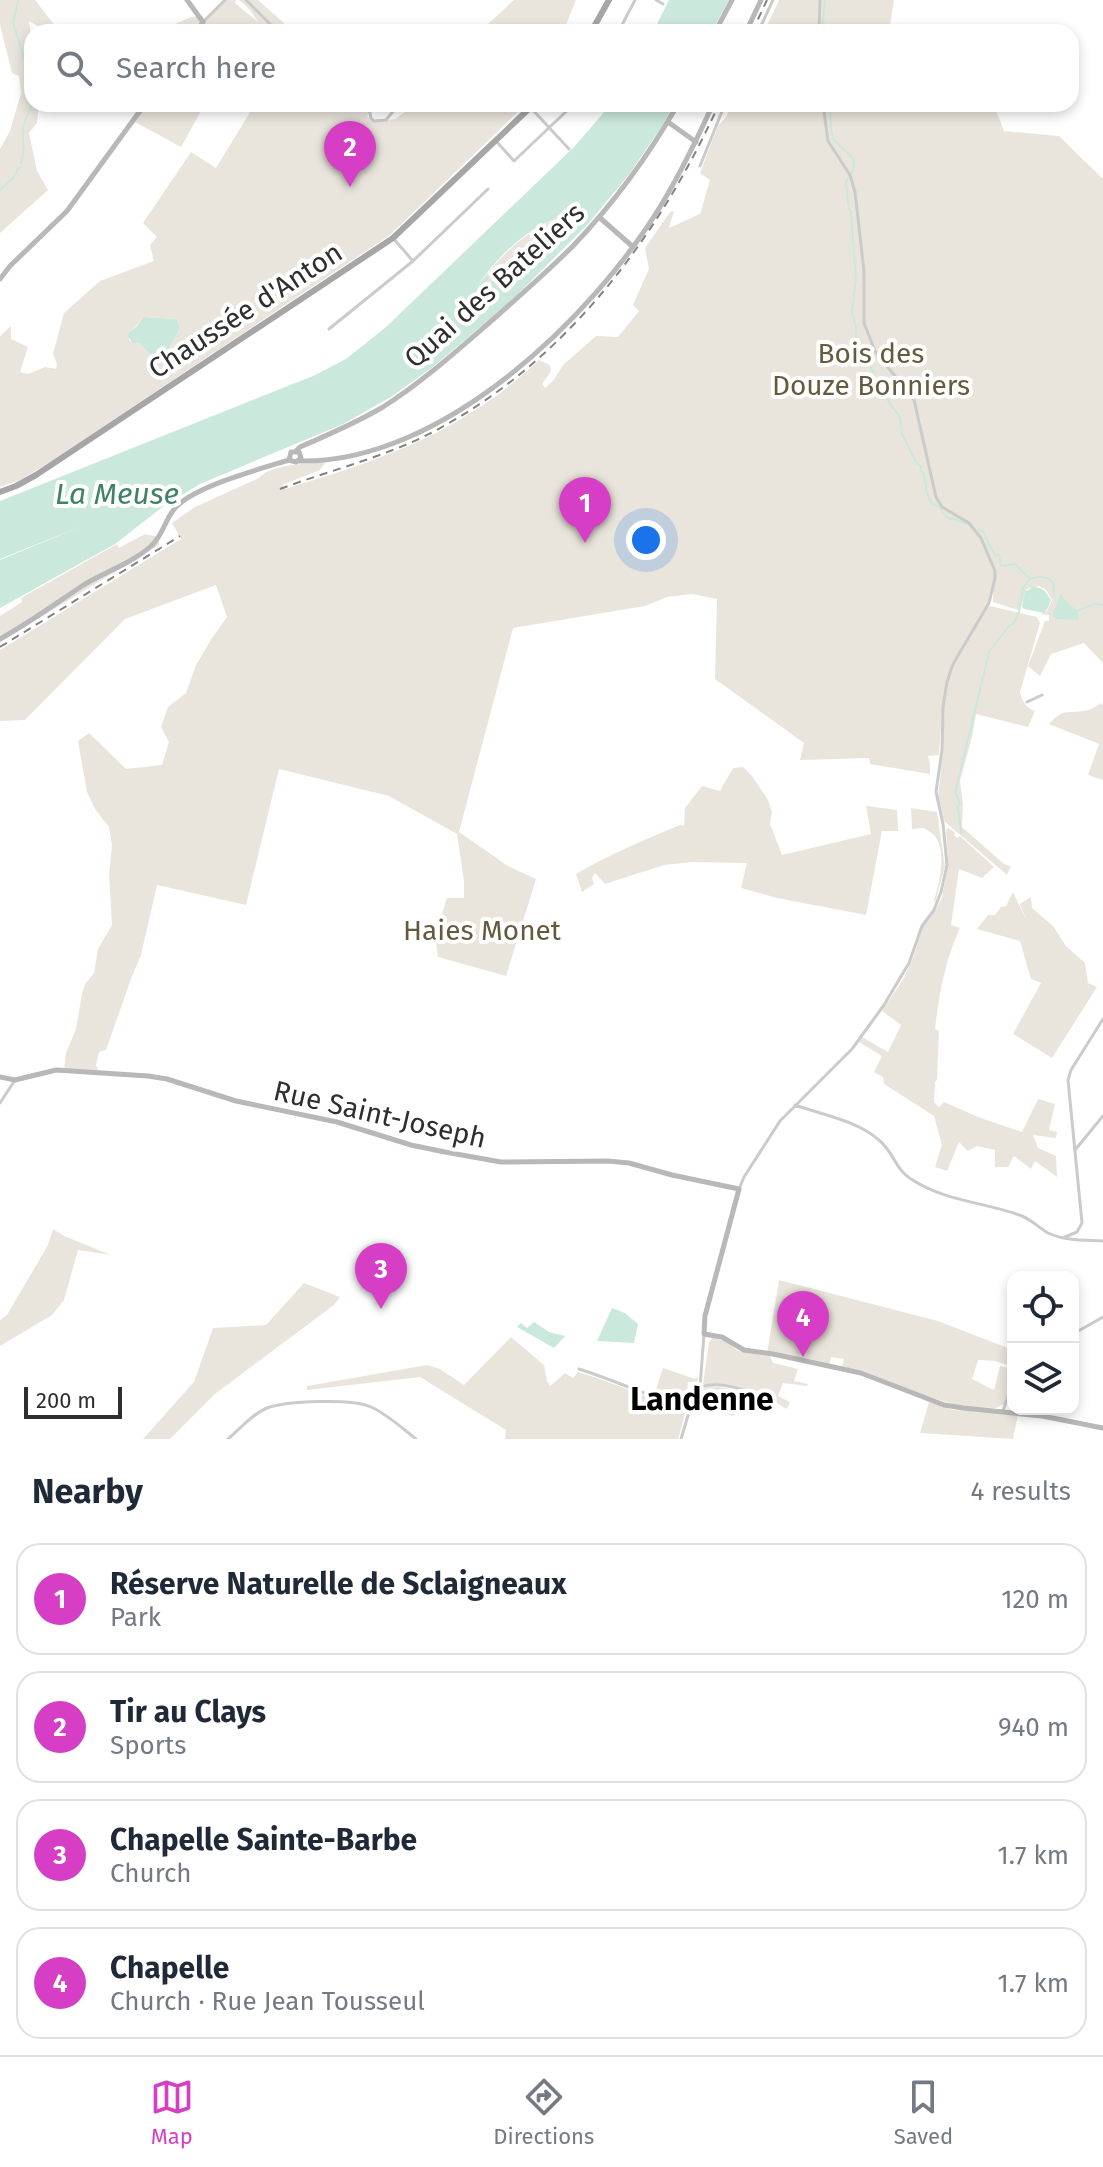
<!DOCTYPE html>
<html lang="en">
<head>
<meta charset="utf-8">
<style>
  :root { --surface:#fff; --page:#f6f6f7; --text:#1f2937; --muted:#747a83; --line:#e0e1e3; --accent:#d63ec5 }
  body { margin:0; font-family:"Fira Sans",sans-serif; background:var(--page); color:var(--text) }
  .controls { position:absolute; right:24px; bottom:24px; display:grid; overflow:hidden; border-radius:16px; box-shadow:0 4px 12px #0003 }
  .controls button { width:72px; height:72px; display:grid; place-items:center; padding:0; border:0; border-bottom:2px solid var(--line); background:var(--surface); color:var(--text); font:40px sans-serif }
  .scale { position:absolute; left:24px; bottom:20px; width:98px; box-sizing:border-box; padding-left:8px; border:4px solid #2e2e2e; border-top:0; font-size:22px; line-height:28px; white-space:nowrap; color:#2e2e2e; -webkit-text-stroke:6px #fff; paint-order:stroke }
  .you { position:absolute; left:646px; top:540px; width:28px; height:28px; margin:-20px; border:6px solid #fff; border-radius:50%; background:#1a73e8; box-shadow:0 0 0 12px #1a73e833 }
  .badge { display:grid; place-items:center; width:52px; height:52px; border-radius:50%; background:var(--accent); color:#fff; font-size:26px; font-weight:700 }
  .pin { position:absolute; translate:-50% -66px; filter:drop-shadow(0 2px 4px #0008) }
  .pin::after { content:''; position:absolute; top:42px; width:28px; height:24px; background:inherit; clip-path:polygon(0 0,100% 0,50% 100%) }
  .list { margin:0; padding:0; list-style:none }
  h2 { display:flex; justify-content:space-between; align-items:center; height:104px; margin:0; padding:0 32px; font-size:34px }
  h2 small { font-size:26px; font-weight:400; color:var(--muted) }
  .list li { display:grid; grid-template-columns:52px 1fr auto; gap:24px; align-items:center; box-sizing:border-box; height:112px; margin:0 16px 16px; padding:0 16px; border:2px solid var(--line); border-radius:24px }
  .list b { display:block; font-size:30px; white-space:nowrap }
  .list p { margin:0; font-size:26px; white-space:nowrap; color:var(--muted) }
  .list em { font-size:26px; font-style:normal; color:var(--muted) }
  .icon { flex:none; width:44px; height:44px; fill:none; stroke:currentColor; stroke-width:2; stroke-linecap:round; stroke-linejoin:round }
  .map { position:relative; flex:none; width:1103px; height:1439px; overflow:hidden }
  .search { position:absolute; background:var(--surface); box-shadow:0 4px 12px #0003; left:24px; right:24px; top:24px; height:88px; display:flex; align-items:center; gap:20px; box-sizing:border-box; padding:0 28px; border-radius:24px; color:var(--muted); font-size:30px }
  .sheet { height:616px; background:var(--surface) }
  nav { display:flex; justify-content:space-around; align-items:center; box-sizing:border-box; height:112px; border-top:2px solid var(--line); background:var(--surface); font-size:22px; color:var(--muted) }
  nav a { display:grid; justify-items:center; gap:4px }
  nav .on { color:var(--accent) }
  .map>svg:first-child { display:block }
</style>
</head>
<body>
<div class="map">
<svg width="1103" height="1439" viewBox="0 0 1103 1439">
  <rect width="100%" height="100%" fill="#fff"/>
  <path fill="#eae5dc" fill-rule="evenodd" d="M0,0H35L60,32H48L29,21L32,45V104H39L37,123L29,133L37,171L48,190L0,233V149L10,131L21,93L19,76L12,73L0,25Z
    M225,0H236L235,3L258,22L250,10L239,0H258L294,32H258L263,26L261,24L254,32H156L191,17L200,16L203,21Z
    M514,0H576L563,32H476L489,23Z
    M779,0H894L889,32H764Z
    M145,104H205L181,147L133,121Z
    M255,104H377L367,116L375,122L395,119L405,112L398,104H526L390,235L50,462L20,480L0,487V336L11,326V339L28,347L20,372L28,374L45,367L56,369L57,364L53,354L64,313L100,281L154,261L150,245L157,237L143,223L191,152L216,168ZM143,317L177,319C183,331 175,337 170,347L173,352L172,366L164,364L158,356L153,357L139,343H132L129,340V332L136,326Z
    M731,104H953L966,108H995L1004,131L1059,136L1103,179V663L1084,643L1051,654L1040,676L1028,666L1045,621H1049V615L1040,614L1047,611L1052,600L1046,590L1039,586L1027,589L1020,610L1019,608L1018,610L993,602V590L989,603L957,659L987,608L990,606L1037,617L1040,623L1020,692C1022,701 1026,708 1035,711L1028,727L976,714L972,737L960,781L963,804L962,827L1004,864L1011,866L1007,875L944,821L938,797L943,751L942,712L939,755L928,756L930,764V774L870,764L869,758L800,760L804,743L715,679L717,599L692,594L667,597L645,606L513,628L459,832L508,866L536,879L506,976L438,957L435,936L447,898H464V881L457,834L389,796L279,769L246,905L157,885L141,955L132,976L106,1050L99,1052L96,1065L99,1072L64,1070L66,1053L76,1029L82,994L85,984L94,973L98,949L112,925L109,876L112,845L109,827L95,809L87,792L78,741L89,733L126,769L162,765L169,742L161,727L168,707L186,693L196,665L212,638L227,617L216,585L125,619L25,720L0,721V650L181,539L172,523L195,507L259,478C270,464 308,464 326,462L320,470L282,485L285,489C320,478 357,467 391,453C445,432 497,400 539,360L550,365L551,371L542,384L545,388L553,381L563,365L596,336L618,337L639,311L633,305L649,269L645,248L670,212L674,211L669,228L700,214L710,180L700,173L718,126L727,116Z
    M558,217L551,232L484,287L482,288L481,287L490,278L478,285C501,255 523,234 558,217Z
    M145,534L159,537V545L0,642V616L22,602L21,598L117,544L119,548Z
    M1101,703L1103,705V780L1088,775L1099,744L1049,724C1065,706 1069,715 1088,710C1091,710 1098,705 1101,703Z
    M743,767L752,776L768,800L772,812L770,824L782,855L871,834L866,806L897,810L898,831H882L866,915L777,898L741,888L747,863L692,862L664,865L605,884L595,873L592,878L594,884L582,892L576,874C610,854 644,840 680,825L684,826L685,808L702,786L720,791L733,768Z
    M911,808L937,812L945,866L935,903L934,901C939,883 947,853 935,836C935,835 925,829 924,828L912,829Z
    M949,828L955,833L954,835L957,838L960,836L994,867L982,878L959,869L951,925L960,928C945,960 939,995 935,1029L939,1031L937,1080L935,1082L934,1102L939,1107L944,1102L978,1117L1022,1132L1038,1099L1055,1104L1049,1130L1057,1132L1056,1138L1033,1135L1038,1148L1056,1156L1057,1177L1035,1161L1031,1169L1014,1156L1008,1167H995V1150L977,1146L968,1151L959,1142L947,1171L935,1167L942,1145L934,1116L884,1084L883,1077L874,1072L882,1056L859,1042L862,1037L888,1052L901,1025L882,1011L904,978L914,955L923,926L936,910L942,897L948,866L946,829Z
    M1013,892L1026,919L1020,904L1031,897L1032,908L1053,926L1066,946L1085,963L1088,983L1097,987L1052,1058L1013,1034L1041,983L1031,979L1020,941L977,929L988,915H995L1001,907L1006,906Z
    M53,1229L64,1236L111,1255L78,1250L64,1300L52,1315L0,1346V1320L7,1315L48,1245Z
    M779,1280L938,1321L1013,1350V1367L995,1361L978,1360L972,1379L994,1390L1000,1366L1013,1369V1376L1004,1404L996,1408L963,1407L922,1395L861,1370L842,1367L844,1359L831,1357L829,1367L767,1354Z
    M304,1283L340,1297L334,1305L215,1394L170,1439H143L194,1382L213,1328L266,1325Z
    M511,1337L544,1365L547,1381L550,1386L565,1373L573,1378L578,1372C615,1383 649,1399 686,1410L678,1439H505L506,1430L420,1377L307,1390V1386L427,1365L440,1369L464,1385Z
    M713,1337L727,1342L738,1351L770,1356L773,1363L798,1369L794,1381L808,1384L807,1386L783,1383L778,1396L790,1402L787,1409C755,1390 740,1385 703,1384L709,1342Z
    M663,1368L695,1379L698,1377L697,1386L695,1383L688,1382L686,1405L676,1404L654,1395Z
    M708,1386L743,1390L734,1416L700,1407L697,1412L693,1410C694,1402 700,1390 708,1386Z
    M929,1402L953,1410L1018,1414L1013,1439L920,1433Z"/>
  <path fill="#cae8db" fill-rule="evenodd" d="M669,0H729L711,32H653Z
    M611,104H674L664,123L630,173L588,224L513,299L434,366L391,397L343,424L200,484L164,506L115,544L0,608V560L87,524L0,559V501L313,376L346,359L386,327L575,146ZM557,218L551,232L485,287H481L490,278L489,274L478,285C497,257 525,230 557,218Z
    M143,317L177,319C183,331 175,336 170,347L181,362L179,366C170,368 164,364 158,357H153L139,343H132L128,336L129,332L137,326Z
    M1033,587C1043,587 1046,592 1051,600L1048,608L1044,613L1024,609L1022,607L1025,592Z
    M1061,592C1063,605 1082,607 1078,620L1058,619L1052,616Z
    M612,1308L625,1313L638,1324L634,1343L597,1341Z
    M534,1322L549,1332L565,1336L554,1348L517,1327L521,1323L527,1328Z"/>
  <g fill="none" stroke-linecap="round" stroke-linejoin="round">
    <path stroke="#cae8db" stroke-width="2" d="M18,0L13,23L27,67L26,74L32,94
      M825,0L823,24L826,32
      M830,104C831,115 830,128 833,138C838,149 859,154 853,170C851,175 848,178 846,182C848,192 846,205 851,213L856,279L852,311L856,328V339L867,352L870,366L890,404L900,417L902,434L916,462L921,467L920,470L924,474L927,494L932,504L940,507L943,514L949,518L968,524
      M21,163C26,151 22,141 23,129C24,120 30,112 32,103
      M0,190L13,178L19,167
      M978,529L984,532C987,540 991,549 996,556L999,555L1001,566L1015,564L1030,579
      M1031,579C1037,575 1050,576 1053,584C1054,587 1053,591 1054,594
      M1019,611L1023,588L1029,580
      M1077,611L1094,604L1103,605
      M961,833L958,807L960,803L955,793L989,652L1009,626L1014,623L1019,612"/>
    <path stroke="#cbcbcb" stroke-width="3" d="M246,0L271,25L281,32
      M656,0L663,4
      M203,22L225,0
      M620,32L623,23L635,0
      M758,32L773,0
      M819,32L820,0
      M368,104L371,118L374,121L386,120L399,104
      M530,107L569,149
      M496,141L514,161L574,104
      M700,166L725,104
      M393,238L413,261
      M329,329L413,261L488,189
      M1027,702L1042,695
      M0,1103L15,1080
      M795,1105C823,1115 859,1121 880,1141C893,1152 896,1170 911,1179C946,1202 985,1202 1022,1216C1032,1220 1039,1228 1048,1233C1065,1241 1085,1240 1103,1241
      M1075,1150L1103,1116
      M739,1189L744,1177L780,1121L852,1049L884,1005L909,963L922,926L934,910L941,892L947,865L943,824L936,792L942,750L943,707L947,682L953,664L989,603L995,578V571L981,538L969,523L942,507L936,497L914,400L875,351L864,323V271L855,192L850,175L828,141L823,104
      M1065,1237L1077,1232L1082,1223L1068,1080L1071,1070L1103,1019
      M1073,1334L1103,1317
      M579,1369C617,1381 652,1398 690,1409
      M700,1387C723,1380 748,1391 769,1401
      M1003,1411L1013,1380
      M228,1439C240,1429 252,1414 267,1408C286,1401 353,1398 371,1407C387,1414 402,1428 416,1439
      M681,1439L690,1409L700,1387L704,1334"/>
    <path stroke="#b8b8b8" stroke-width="5" d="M187,0L203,22L196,32
      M715,32L732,0
      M746,32L761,0
      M668,122L696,142
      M599,217L632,246
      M0,279L10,266L67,211L145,104
      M296,451L300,447C328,435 356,423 383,407C424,381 460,348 497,316C523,293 549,270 573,246C614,203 649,155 678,104
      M299,461C442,464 594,317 663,202C682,170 698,137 713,104
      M0,639C29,623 55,604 82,586C104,572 131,564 151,546C164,535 165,517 177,506C199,485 260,469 289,460L296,462L301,458L299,452H291L289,460
      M0,1077L15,1080L56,1070L148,1076L167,1079L236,1101L337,1122L411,1145L445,1152L501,1162L608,1161L629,1163L672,1175L739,1189L705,1316L704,1334L722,1337L744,1350L773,1354L861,1373L944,1405L963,1408L1042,1416L1103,1428"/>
    <path stroke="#a6a6a6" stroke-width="6" d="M591,32L609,0
      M0,492L16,486L36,475L393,238L534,104"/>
    <path stroke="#838383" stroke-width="2" stroke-dasharray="8 6" stroke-linecap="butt" d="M752,32L767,0
      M280,489C328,471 377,459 423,437C560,369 657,241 719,104
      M0,647L180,536"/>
  </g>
  <g text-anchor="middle" stroke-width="8" stroke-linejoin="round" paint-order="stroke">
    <g font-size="28" fill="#2e2e2e" stroke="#fff">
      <text transform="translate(494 285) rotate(-42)" y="10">Quai des Bateliers</text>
      <text transform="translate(245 310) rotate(-33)" y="10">Chaussée d'Anton</text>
      <text transform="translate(380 1114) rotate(13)" y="10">Rue Saint-Joseph</text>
    </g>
    <g font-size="28" fill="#655a3f" stroke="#fff">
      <text x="871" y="363">Bois des<tspan x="871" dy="32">Douze Bonniers</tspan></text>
      <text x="482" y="940">Haies Monet</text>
    </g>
    <g font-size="30" font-style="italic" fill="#408266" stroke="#fff">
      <text x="117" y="504">La Meuse</text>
    </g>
    <g font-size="32" font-weight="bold" fill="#000" stroke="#fff">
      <text x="702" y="1410">Landenne</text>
    </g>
  </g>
</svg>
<div class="controls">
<button><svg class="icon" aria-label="locate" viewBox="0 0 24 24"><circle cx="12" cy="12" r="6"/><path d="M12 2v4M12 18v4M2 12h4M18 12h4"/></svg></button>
<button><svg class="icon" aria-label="layers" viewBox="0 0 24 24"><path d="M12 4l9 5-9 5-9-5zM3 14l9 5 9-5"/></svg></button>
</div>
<div class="scale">200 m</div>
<div class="you"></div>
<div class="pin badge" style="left:585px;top:543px">1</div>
<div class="pin badge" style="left:350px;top:187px">2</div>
<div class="pin badge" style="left:381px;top:1309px">3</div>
<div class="pin badge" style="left:803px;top:1357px">4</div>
<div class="search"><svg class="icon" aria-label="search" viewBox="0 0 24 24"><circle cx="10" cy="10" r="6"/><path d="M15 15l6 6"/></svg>Search here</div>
</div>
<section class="sheet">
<h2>Nearby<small>4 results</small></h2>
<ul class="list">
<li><span class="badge">1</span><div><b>Réserve Naturelle de Sclaigneaux</b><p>Park</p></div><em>120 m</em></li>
<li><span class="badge">2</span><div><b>Tir au Clays</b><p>Sports</p></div><em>940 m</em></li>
<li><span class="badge">3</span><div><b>Chapelle Sainte-Barbe</b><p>Church</p></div><em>1.7 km</em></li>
<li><span class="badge">4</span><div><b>Chapelle</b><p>Church · Rue Jean Tousseul</p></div><em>1.7 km</em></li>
</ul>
</section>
<nav>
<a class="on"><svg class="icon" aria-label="map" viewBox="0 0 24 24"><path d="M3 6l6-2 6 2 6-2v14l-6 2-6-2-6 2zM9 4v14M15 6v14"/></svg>Map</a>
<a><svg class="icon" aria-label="directions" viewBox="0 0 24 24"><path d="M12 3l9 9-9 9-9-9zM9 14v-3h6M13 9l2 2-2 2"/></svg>Directions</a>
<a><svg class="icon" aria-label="saved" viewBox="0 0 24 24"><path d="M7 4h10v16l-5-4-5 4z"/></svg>Saved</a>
</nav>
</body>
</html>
